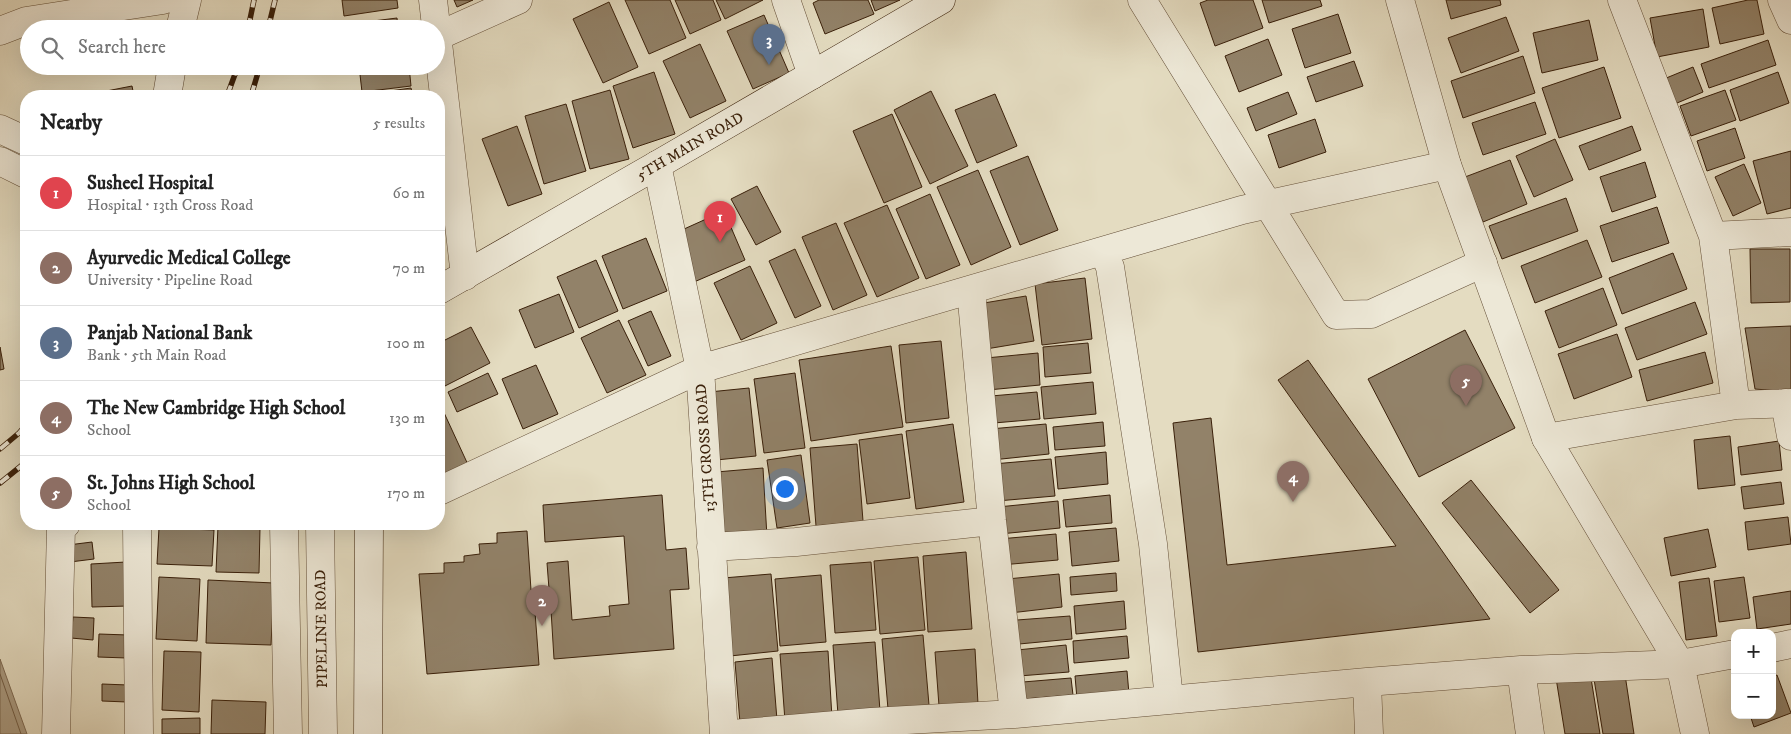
<!DOCTYPE html>
<html lang="en">
<head>
<meta charset="utf-8">
<style>
  :root { --surface:#fff; --page:#f2f2f2; --text:#222; --muted:#767676; --line:#e0e0e0; --accent:#1a73e8 }
  body { margin:0; font-family:"IM FELL DW Pica",serif; background:var(--page); color:var(--text) }
  .controls { position:absolute; right:15px; bottom:15px; display:grid; overflow:hidden; border-radius:10px; box-shadow:0 5px 20px #0002 }
  .controls button { width:45px; height:45px; display:grid; place-items:center; padding:0; border:0; border-bottom:1px solid var(--line); background:var(--surface); color:var(--text); font:25px sans-serif }
  .you { position:absolute; left:784px; top:488px; width:18px; height:18px; margin:-12px; border:4px solid #fff; border-radius:50%; background:#1a73e8; box-shadow:0 0 0 8px #1a73e833 }
  .badge { display:grid; place-items:center; width:32px; height:32px; border-radius:50%; background:var(--accent); color:#fff; font-size:16px; font-weight:700 }
  .pin { position:absolute; translate:-50% -41px; filter:drop-shadow(0 1px 2px #0008) }
  .pin::after { content:''; position:absolute; top:26px; width:18px; height:15px; background:inherit; clip-path:polygon(0 0,100% 0,50% 100%) }
  .list { margin:0; padding:0; list-style:none }
  h2 { display:flex; justify-content:space-between; align-items:center; height:65px; margin:0; padding:0 20px; font-size:21px }
  h2 small { font-size:16px; font-weight:400; color:var(--muted) }
  .list li { display:grid; grid-template-columns:32px 1fr auto; gap:15px; align-items:center; box-sizing:border-box; height:75px; padding:0 20px; border-top:1px solid var(--line) }
  .list b { display:block; font-size:19px; white-space:nowrap }
  .list p { margin:0; font-size:16px; white-space:nowrap; color:var(--muted) }
  .list em { font-size:16px; font-style:normal; color:var(--muted) }
  .icon { flex:none; width:28px; height:28px; fill:none; stroke:currentColor; stroke-width:2; stroke-linecap:round; stroke-linejoin:round }
  .map { position:relative; flex:none; width:1791px; height:734px; overflow:hidden }
  .search { position:absolute; background:var(--surface); box-shadow:0 5px 20px #0002; left:20px; top:20px; width:425px; height:55px; display:flex; align-items:center; gap:12px; box-sizing:border-box; padding:0 18px; border-radius:28px; color:var(--muted); font-size:19px }
  .panel { position:absolute; background:var(--surface); box-shadow:0 5px 20px #0002; left:20px; top:90px; width:425px; height:440px; border-radius:20px }
  .map>svg:first-child { display:block }
</style>
</head>
<body>
<div class="map">
<svg width="1791" height="734" viewBox="0 0 1791 734">
  <rect width="100%" height="100%" fill="#e4dcc1"/>
  <filter id="stains"><feTurbulence type="fractalNoise" baseFrequency=".004" numOctaves="4"/><feColorMatrix values="0 0 0 0 .2 0 0 0 0 .09 0 0 0 0 .02 0 0 0 .5 -.17"/></filter>
  <radialGradient id="worn" r=".72"><stop offset=".6" stop-color="#630" stop-opacity="0"/><stop offset="1" stop-color="#630" stop-opacity=".3"/></radialGradient>
  <path fill="#aa9c83" stroke="#7d6a53" d="M0,659L27,734H0Z"/>
  <g fill="none" stroke-linecap="round" stroke-linejoin="round">
    <path stroke="#725e46" stroke-width="1" d="M0,674L21,734"/>
  </g>
  <path fill="#928269" stroke="#3a200a" d="M342,0H397L398,8L344,16Z
    M454,0H473L457,7Z
    M625,0H670L686,38L649,54Z
    M675,0H713L721,20L690,34Z
    M716,0H763L725,19Z
    M819,0H868L874,14L825,34L813,3Z
    M871,0H900L875,11Z
    M1208,0H1253L1263,28L1215,46L1200,3Z
    M1262,0H1320L1322,6L1269,23Z
    M1446,0H1500L1501,5L1451,19Z
    M1748,0H1757L1764,34L1720,44L1712,8Z
    M609,2L638,67L603,83L573,19Z
    M1703,9L1709,47L1657,57L1650,18Z
    M1338,14L1351,53L1305,68L1292,29Z
    M764,15L789,73L753,89L727,31Z
    M1506,17L1519,51L1461,73L1448,38Z
    M397,18L398,29H357V23Z
    M1589,20L1598,60L1542,73L1533,33Z
    M1268,39L1282,75L1239,92L1225,56Z
    M1768,40L1776,65L1709,88L1701,64Z
    M700,44L726,101L690,118L663,61Z
    M1523,56L1535,93L1463,118L1451,81Z
    M1354,61L1363,86L1316,102L1307,77Z
    M359,66H409L411,86L362,92Z
    M1604,67L1621,118L1559,138L1542,88Z
    M1693,67L1703,92L1670,106L1659,81Z
    M654,72L675,134L633,148L613,86Z
    M1778,72L1789,103L1740,121L1730,90Z
    M132,86L134,96H86V95Z
    M411,88L413,96H362V95Z
    M610,90L629,159L590,169L572,101Z
    M1725,90L1736,120L1691,136L1680,106Z
    M931,91L968,166L930,184L894,110Z
    M1288,92L1297,114L1256,131L1247,108Z
    M995,94L1017,146L977,163L955,110Z
    M1535,102L1546,134L1483,155L1472,123Z
    M566,104L586,171L544,184L525,116Z
    M892,114L922,187L884,203L853,131Z
    M1315,119L1326,152L1279,168L1268,135Z
    M517,126L542,194L508,206L482,139Z
    M1632,126L1641,150L1589,170L1579,146Z
    M1735,128L1745,158L1707,171L1697,141Z
    M1555,139L1573,180L1534,197L1516,156Z
    M1791,151V208L1767,214L1753,161Z
    M1028,156L1058,230L1020,245L990,171Z
    M1510,160L1527,204L1483,222L1465,177Z
    M1645,162L1656,197L1612,212L1600,177Z
    M1744,164L1761,203L1733,216L1715,177Z
    M978,170L1011,247L971,265L937,187Z
    M757,186L781,232L756,245L731,199Z
    M930,194L960,265L926,279L896,209Z
    M1566,198L1578,231L1502,259L1489,226Z
    M887,205L919,278L877,297L844,223Z
    M1657,207L1669,243L1612,262L1600,226Z
    M724,211L745,260L694,282L673,234Z
    M836,223L867,295L833,310L802,237Z
    M646,238L667,291L623,309L602,256Z
    M1587,240L1602,277L1535,303L1521,266Z
    M795,249L821,306L795,318L769,261Z
    M1750,249H1790V302L1751,303Z
    M1673,253L1687,289L1622,314L1609,278Z
    M596,260L618,311L579,328L557,277Z
    M750,266L777,323L741,340L714,283Z
    M1085,278L1092,339L1042,345L1035,284Z
    M1603,288L1617,325L1559,348L1545,311Z
    M559,294L574,332L535,348L519,310Z
    M1026,296L1034,341L986,349L978,304Z
    M1695,302L1707,334L1637,360L1625,328Z
    M651,311L671,356L648,366L628,321Z
    M619,320L646,375L607,393L581,338Z
    M1791,326V392L1755,389L1745,328Z
    M471,327L490,363L445,386L439,374V343Z
    M1465,330L1515,428L1419,477L1368,379Z
    M1617,334L1632,377L1574,399L1558,354Z
    M941,341L949,418L906,423L899,345Z
    M1088,343L1091,373L1045,377L1043,347Z
    M891,346L903,427L811,441L799,360Z
    M0,347L4,369L0,370Z
    M1705,352L1713,383L1647,401L1639,370Z
    M1038,353L1040,385L988,390L986,358Z
    M1308,360L1490,619L1198,652L1173,423L1211,418L1227,565L1396,546L1278,380Z
    M536,365L558,414L523,429L502,379Z
    M488,373L498,394L457,412L448,392Z
    M795,373L805,448L764,453L754,379Z
    M1093,382L1096,414L1044,419L1041,387Z
    M749,388L756,456L716,460L709,392Z
    M1037,392L1040,419L994,423L991,396Z
    M439,404H440L470,469L439,483Z
    M1103,422L1105,446L1055,450L1053,427Z
    M953,424L964,502L916,509L906,431Z
    M1046,424L1049,454L992,460L990,429Z
    M902,434L910,498L867,504L859,440Z
    M1730,436L1735,485L1698,489L1694,440Z
    M1779,441L1782,470L1741,475L1738,447Z
    M857,444L863,521L816,526L810,448Z
    M1106,452L1108,484L1058,489L1055,457Z
    M801,455L810,523L777,528L767,460Z
    M1051,459L1055,496L997,501L993,464Z
    M763,468L767,537L721,540L716,472Z
    M1471,480L1559,590L1530,613L1442,503Z
    M1781,482L1784,504L1744,509L1741,487Z
    M662,495L666,550L686,548L689,589L670,590L674,649L554,659L551,610L535,612L539,665L427,674L419,574L444,573V563L464,562V556L480,554L479,544L497,543V533L527,531L531,590L549,589L547,563L568,561L572,620L610,616L609,606L629,604L624,536L545,542L543,505Z
    M1110,495L1112,523L1066,527L1063,500Z
    M1058,501L1060,528L1000,534L998,507Z
    M1788,517L1791,544L1748,550L1745,522Z
    M218,526L260,528L259,573L216,572Z
    M159,528L214,530L212,566L157,564Z
    M1116,528L1119,561L1072,566L1069,532Z
    M1708,529L1716,567L1671,576L1664,538Z
    M1056,534L1058,560L1001,565L999,539Z
    M92,542L94,559L70,562L68,545Z
    M966,552L972,629L928,632L923,556Z
    M918,557L925,630L880,634L874,561Z
    M126,562L128,606L92,607L91,564Z
    M871,562L876,630L835,633L830,565Z
    M1116,573L1117,591L1071,595L1070,577Z
    M771,574L778,651L730,656L723,578Z
    M1059,574L1062,607L1010,613L1007,579Z
    M821,575L826,642L780,646L775,579Z
    M159,577L200,579L197,641L156,639Z
    M1744,577L1750,618L1719,622L1714,581Z
    M1709,578L1717,636L1686,640L1679,582Z
    M208,580L274,583L271,645L206,643Z
    M1791,591V624L1757,629L1753,597Z
    M1124,601L1126,629L1076,634L1074,606Z
    M1070,616L1072,639L1019,644L1017,620Z
    M73,617L94,618L93,640L71,638Z
    M99,634L128,635L127,658L98,657Z
    M923,635L929,705L888,709L882,639Z
    M1127,636L1129,658L1074,663L1073,641Z
    M875,642L880,711L838,715L833,645Z
    M1066,645L1069,672L1019,676L1017,650Z
    M975,649L978,704L939,706L935,652Z
    M164,651L201,652L199,712L162,710Z
    M828,651L832,718L785,721L780,654Z
    M772,658L777,720L740,723L735,662Z
    M1624,668L1634,734H1603L1593,673Z
    M1127,671L1129,694L1077,699L1075,676Z
    M1590,672L1600,734H1565L1556,678Z
    M1777,675L1791,713L1754,727L1750,715H1772V677Z
    M1071,678L1073,695L1024,699L1023,682Z
    M102,684L128,685L127,702L102,701Z
    M212,700L266,702L265,734H211Z
    M200,718V734H162V719Z"/>
  <g fill="none" stroke-linecap="round" stroke-linejoin="round">
    <g stroke="#644f38" stroke-width="29">
      <path id="minor" d="M786,0L812,75
        M1142,0L1336,315L1371,314L1483,263
        M1622,0L1713,236L1736,405
        M1782,0L1791,20
        M180,29L187,0
        M0,31L26,21L163,0
        M438,36L518,0
        M167,96L172,66
        M0,129L26,141
        M657,165L700,369L724,734
        M1713,236L1791,232
        M1103,251L1110,267L1153,544L1169,699
        M971,290L992,521L1014,714
        M1785,403L1791,436
        M1546,438L1736,405L1791,403
        M439,491L700,369L1242,210L1447,165
        M137,524L139,734
        M284,524L288,734
        M711,547L796,542L992,521
        M1772,648L1791,644
        M1521,670L1530,734
        M1367,682L1369,734
        M56,734L61,527L66,524
        M732,734L871,722L1014,714L1367,682L1521,670L1680,664L1735,654"/>
    </g>
    <g stroke="#644f38" stroke-width="29">
      <path id="tertiary" d="M433,0L465,276
        M1400,0L1447,165L1546,438L1680,664L1695,734
        M0,161L26,174
        M320,524L323,734"/>
    </g>
    <g stroke="#3a200a" stroke-width="29">
      <path id="secondary" d="M439,290L657,165L941,0
        M368,734L369,524"/>
    </g>
    <use href="#minor" stroke="#ede8d7" stroke-width="28"/>
    <use href="#tertiary" stroke="#ede8d7" stroke-width="28"/>
    <use href="#secondary" stroke="#ede8d7" stroke-width="28"/>
    <g stroke="#3a200a" stroke-width="5.5">
      <path id="rail" d="M248,29L254,0
        M268,29L275,0
        M227,96L238,66
        M251,96L260,66
        M0,449L19,433L26,425
        M0,483L26,462"/>
    </g>
    <use href="#rail" stroke="#ede8d7" stroke-width="4" stroke-dasharray="11" stroke-linecap="butt"/>
  </g>
  <g text-anchor="middle" stroke-width="4.5" stroke-linejoin="round" paint-order="stroke">
    <g font-size="15" fill="#3a200a" stroke="#ede8d7">
      <text transform="translate(690 146) rotate(-30)" y="5">5TH MAIN ROAD</text>
      <text transform="translate(705 448) rotate(-94)" y="5">13TH CROSS ROAD</text>
      <text transform="translate(321 629) rotate(-91)" y="5">PIPELINE ROAD</text>
    </g>
  </g>
  <rect width="100%" height="100%" filter="url(#stains)"/>
  <rect width="100%" height="100%" fill="url(#worn)"/>
</svg>
<div class="controls">
<button>+</button>
<button>−</button>
</div>
<div class="you"></div>
<div class="pin badge" style="left:720px;top:242px;background:#e0444e">1</div>
<div class="pin badge" style="left:542px;top:626px;background:#8d6e63">2</div>
<div class="pin badge" style="left:769px;top:65px;background:#5c6f8a">3</div>
<div class="pin badge" style="left:1293px;top:502px;background:#8d6e63">4</div>
<div class="pin badge" style="left:1466px;top:406px;background:#8d6e63">5</div>
<div class="search"><svg class="icon" aria-label="search" viewBox="0 0 24 24"><circle cx="10" cy="10" r="6"/><path d="M15 15l6 6"/></svg>Search here</div>
<section class="panel">
<h2>Nearby<small>5 results</small></h2>
<ul class="list">
<li><span class="badge" style="background:#e0444e">1</span><div><b>Susheel Hospital</b><p>Hospital · 13th Cross Road</p></div><em>60 m</em></li>
<li><span class="badge" style="background:#8d6e63">2</span><div><b>Ayurvedic Medical College</b><p>University · Pipeline Road</p></div><em>70 m</em></li>
<li><span class="badge" style="background:#5c6f8a">3</span><div><b>Panjab National Bank</b><p>Bank · 5th Main Road</p></div><em>100 m</em></li>
<li><span class="badge" style="background:#8d6e63">4</span><div><b>The New Cambridge High School</b><p>School</p></div><em>130 m</em></li>
<li><span class="badge" style="background:#8d6e63">5</span><div><b>St. Johns High School</b><p>School</p></div><em>170 m</em></li>
</ul>
</section>
</div>
</body>
</html>
